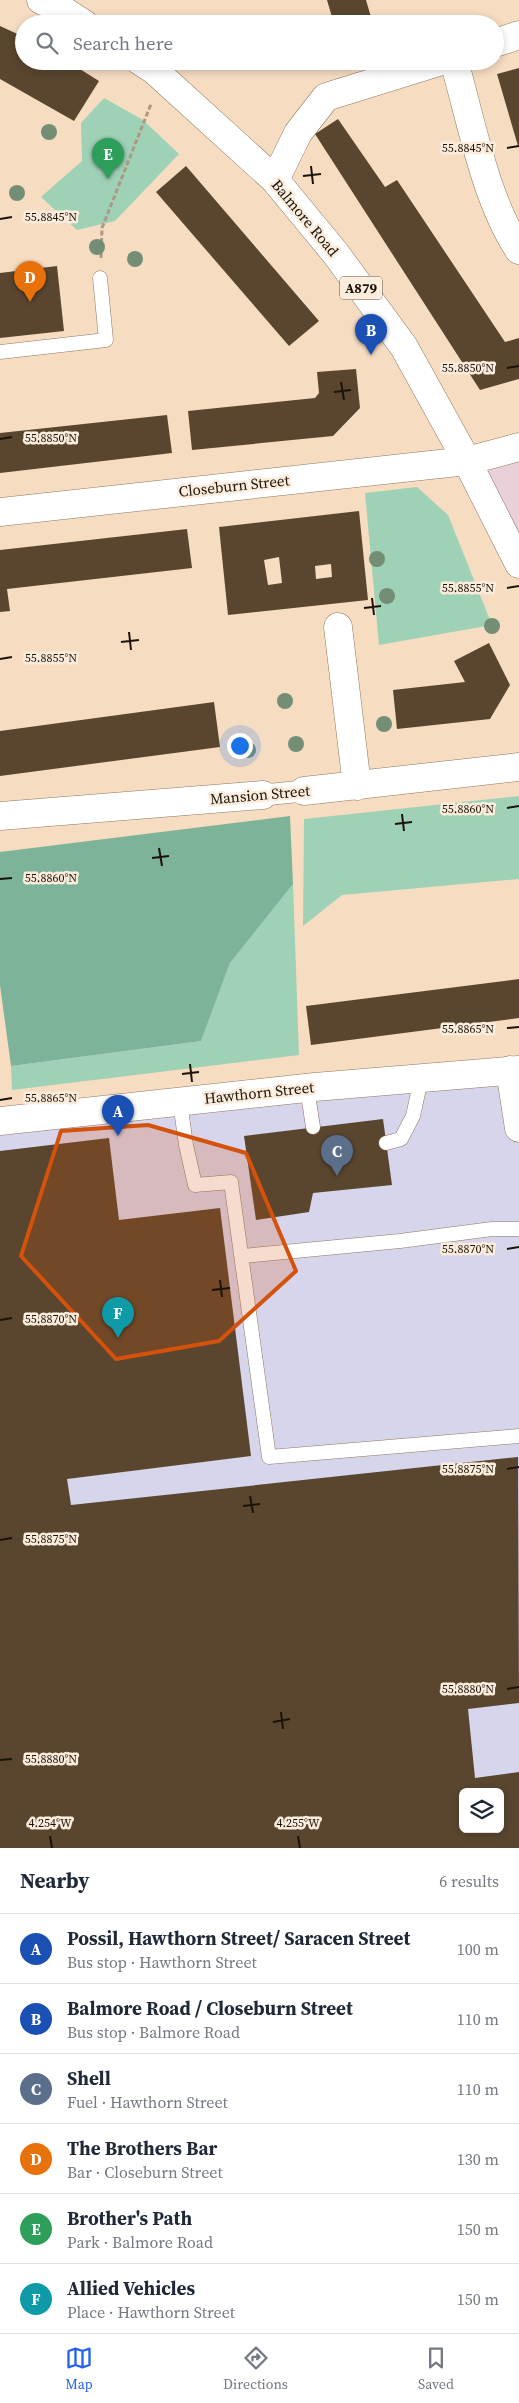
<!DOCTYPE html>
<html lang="en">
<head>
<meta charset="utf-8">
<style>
  :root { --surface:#fff; --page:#f2f2f3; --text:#1f2937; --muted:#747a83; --line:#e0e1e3; --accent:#2563eb }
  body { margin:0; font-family:"Source Serif 4",serif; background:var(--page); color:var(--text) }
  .controls { position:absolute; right:15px; bottom:15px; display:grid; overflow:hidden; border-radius:8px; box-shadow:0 2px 8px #0003 }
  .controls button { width:45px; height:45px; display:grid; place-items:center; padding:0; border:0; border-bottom:1px solid var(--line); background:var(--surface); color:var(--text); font:25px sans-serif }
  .you { position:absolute; left:239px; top:745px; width:18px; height:18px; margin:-12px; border:4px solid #fff; border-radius:50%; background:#1a73e8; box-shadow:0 0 0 8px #1a73e833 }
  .badge { display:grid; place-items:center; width:32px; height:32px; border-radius:50%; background:var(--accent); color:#fff; font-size:16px; font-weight:700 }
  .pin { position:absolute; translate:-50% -41px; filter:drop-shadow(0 1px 2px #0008) }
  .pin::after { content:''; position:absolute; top:26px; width:18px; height:15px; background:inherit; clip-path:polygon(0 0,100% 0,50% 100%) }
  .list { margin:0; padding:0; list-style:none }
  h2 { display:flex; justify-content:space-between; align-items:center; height:65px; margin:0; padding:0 20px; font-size:21px }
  h2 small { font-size:16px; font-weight:400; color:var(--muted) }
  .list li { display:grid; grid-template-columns:32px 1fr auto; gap:15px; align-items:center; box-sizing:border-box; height:70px; padding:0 20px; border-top:1px solid var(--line) }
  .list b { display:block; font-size:19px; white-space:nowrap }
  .list p { margin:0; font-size:16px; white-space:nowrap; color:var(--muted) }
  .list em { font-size:16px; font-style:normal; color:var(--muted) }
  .icon { flex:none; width:28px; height:28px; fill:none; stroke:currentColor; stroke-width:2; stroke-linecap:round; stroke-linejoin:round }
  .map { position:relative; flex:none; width:519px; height:1848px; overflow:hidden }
  .search { position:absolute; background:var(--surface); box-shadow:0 2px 8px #0003; left:15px; right:15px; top:15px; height:55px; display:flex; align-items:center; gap:12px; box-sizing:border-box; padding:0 18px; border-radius:28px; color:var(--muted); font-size:19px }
  .sheet { height:485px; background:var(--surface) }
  nav { display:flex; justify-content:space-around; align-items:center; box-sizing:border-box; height:70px; border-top:1px solid var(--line); background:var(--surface); font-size:14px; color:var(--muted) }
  nav a { display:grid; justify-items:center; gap:2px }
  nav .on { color:var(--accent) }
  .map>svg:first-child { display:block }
</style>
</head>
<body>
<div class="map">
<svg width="519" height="1848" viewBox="0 0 519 1848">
  <rect width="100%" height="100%" fill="#f6ddc2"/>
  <path fill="#e9d0d9" d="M519,444V576L449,461Z"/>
  <path fill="#d7d5eb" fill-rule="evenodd" d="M510,1070L519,1129V1848H0V1124ZM463,1792H500V1829H463Z"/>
  <path fill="#9fd1b7" d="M104,98L143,120L179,154L115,221L77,230L41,197L82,161L81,123Z
    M417,487L448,515L492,625L379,645L365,493Z
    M519,796V879L342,895L303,926L304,819Z
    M293,884L299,1055L12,1090L11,1066L201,1041L230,963Z"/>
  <path fill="#7db398" d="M290,816L293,884L230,963L201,1041L11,1066L0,985V852Z"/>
  <path fill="#5a462f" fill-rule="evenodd" d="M327,0H366L373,24H334Z
    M0,26L24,37V61H67L99,81L74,121L0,79Z
    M519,68V146H518L497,74Z
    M338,119L385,187L397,180L505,342L519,338V379L480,390L315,134Z
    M186,166L319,321L289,346L156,192Z
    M57,266L64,331L0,338V273Z
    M356,369L360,408L333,436L192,450L188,411L315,398L319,393L317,372Z
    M167,415L172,453L0,473V433Z
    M359,511L368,600L228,615L219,527ZM279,557L282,583L268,585L264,560ZM331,564L332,577L316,579L315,566Z
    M187,529L192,568L7,589L10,611L0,612V550Z
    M489,643L510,685L490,719L397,729L393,690L465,682L454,661Z
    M214,702L220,747L0,776V731Z
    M519,979V1018L311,1045L306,1006Z
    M383,1119L392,1185L313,1193L309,1212L256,1220L244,1136Z
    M109,1138L119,1220L220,1208L251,1456L67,1479L71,1505L518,1457L519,1703L468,1709L475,1778L519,1772V1848H0V1151ZM463,1792H500V1829H463Z"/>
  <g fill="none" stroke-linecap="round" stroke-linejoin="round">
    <g stroke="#8e775f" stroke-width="15">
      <path id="service" d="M0,352L106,340L100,278
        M307,1088L313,1127
        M180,1102L186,1145L195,1185L231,1182L269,1457L519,1436
        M386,1143L401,1139L413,1116L421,1079
        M242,1256L400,1241L492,1229H519"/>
    </g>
    <g stroke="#8e775f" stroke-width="22">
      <path id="pedestrian" d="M263,795L304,791"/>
    </g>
    <g stroke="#8e775f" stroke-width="29">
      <path id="minor" d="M495,43L519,35
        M454,61C471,120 485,199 519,250
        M275,180L298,133L326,97L442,61
        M0,512L467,461L519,447
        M338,627L357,786
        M304,791L519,767
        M0,816L263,795
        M510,1070L519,1128"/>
    </g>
    <g stroke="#8e775f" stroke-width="29">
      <path id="secondary" d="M0,1121L315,1087L519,1070"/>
    </g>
    <g stroke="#8e775f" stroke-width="29">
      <path id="primary" d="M41,0L61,9L84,24
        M140,61L154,70L275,180L336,254L404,347L467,461L519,564"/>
    </g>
    <path stroke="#ac9883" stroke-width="3" stroke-dasharray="5 2.5" stroke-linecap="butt" d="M101,258L102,228L151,104"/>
    <use href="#service" stroke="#fff" stroke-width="14"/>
    <use href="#pedestrian" stroke="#fff" stroke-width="21"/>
    <use href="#minor" stroke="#fff" stroke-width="28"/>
    <use href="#secondary" stroke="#fff" stroke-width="28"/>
    <use href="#primary" stroke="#fff" stroke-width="28"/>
  </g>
  <g fill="#738e74">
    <circle cx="49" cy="132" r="8"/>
    <circle cx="17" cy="193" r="8"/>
    <circle cx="97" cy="247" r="8"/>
    <circle cx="135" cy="259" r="8"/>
    <circle cx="377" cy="559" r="8"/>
    <circle cx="387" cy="596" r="8"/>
    <circle cx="492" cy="626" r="8"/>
    <circle cx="285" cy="701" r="8"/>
    <circle cx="384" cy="724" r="8"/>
    <circle cx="296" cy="744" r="8"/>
    <circle cx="248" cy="750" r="8"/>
  </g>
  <path fill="#d4520c" fill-opacity="0.2" stroke="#d4520c" stroke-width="4" stroke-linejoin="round" d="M148,1125L246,1153L296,1271L219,1341L116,1359L21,1256L61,1131Z"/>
  <path fill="none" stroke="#1b1209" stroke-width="2" d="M507,148L519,146M311,166L313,184M303,176L321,174M0,219L12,217M507,368L519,366M341,382L344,400M334,392L351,390M0,439L12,437M507,588L519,586M372,598L374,615M364,608L381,606M129,632L131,650M121,642L139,640M0,659L12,657M507,808L519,806M402,814L404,831M395,824L412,822M159,848L162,866M152,858L169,856M0,879L12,878M507,1028L519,1027M190,1064L192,1082M182,1074L199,1072M0,1100L12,1098M507,1249L519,1247M220,1280L222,1297M212,1290L230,1288M0,1320L12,1318M507,1469L519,1467M250,1496L253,1513M243,1506L260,1504M0,1540L12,1538M507,1689L519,1687M281,1712L283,1729M273,1722L290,1719M0,1760L12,1759M50,1836L52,1848M298,1836L300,1848"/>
  <g text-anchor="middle" stroke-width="5" stroke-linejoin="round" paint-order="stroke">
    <rect fill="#fcecdc" stroke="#5e5348" stroke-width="1" x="340" y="276.5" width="42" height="23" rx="4"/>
    <g font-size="14" font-weight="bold" fill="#1b1209">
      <text x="361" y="293">A879</text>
    </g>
    <g font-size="15" fill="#1b1209" stroke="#fcecdc">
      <text transform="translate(305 218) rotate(50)" y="5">Balmore Road</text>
      <text transform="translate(234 486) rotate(-6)" y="5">Closeburn Street</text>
      <text transform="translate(260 795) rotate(-5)" y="5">Mansion Street</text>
      <text transform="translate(259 1093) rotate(-6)" y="5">Hawthorn Street</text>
    </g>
  </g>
  <g font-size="12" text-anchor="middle" fill="#1b1209" stroke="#fcecdc" stroke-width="5" stroke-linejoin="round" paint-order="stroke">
    <text x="468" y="152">55.8845°N</text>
    <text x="51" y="221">55.8845°N</text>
    <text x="468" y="372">55.8850°N</text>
    <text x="51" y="442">55.8850°N</text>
    <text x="468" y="592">55.8855°N</text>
    <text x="51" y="662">55.8855°N</text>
    <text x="468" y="813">55.8860°N</text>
    <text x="51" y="882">55.8860°N</text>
    <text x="468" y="1033">55.8865°N</text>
    <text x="51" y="1102">55.8865°N</text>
    <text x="468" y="1253">55.8870°N</text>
    <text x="51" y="1323">55.8870°N</text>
    <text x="468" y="1473">55.8875°N</text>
    <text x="51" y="1543">55.8875°N</text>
    <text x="468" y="1693">55.8880°N</text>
    <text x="51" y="1763">55.8880°N</text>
    <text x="50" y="1827">4.254°W</text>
    <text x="298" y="1827">4.255°W</text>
  </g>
</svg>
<div class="controls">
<button><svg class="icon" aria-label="layers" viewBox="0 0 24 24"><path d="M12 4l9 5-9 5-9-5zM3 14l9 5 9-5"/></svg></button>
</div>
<div class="you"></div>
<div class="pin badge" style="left:118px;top:1136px;background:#1a4fb4">A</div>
<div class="pin badge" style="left:371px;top:355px;background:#1a4fb4">B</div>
<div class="pin badge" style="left:337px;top:1176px;background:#5c6f8a">C</div>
<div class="pin badge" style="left:30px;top:302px;background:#e8710a">D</div>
<div class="pin badge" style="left:108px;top:179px;background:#2e9e5b">E</div>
<div class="pin badge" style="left:118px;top:1338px;background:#0f9aa8">F</div>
<div class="search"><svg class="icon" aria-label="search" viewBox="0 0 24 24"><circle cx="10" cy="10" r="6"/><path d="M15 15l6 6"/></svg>Search here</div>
</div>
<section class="sheet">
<h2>Nearby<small>6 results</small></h2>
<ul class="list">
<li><span class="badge" style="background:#1a4fb4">A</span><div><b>Possil, Hawthorn Street/ Saracen Street</b><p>Bus stop · Hawthorn Street</p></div><em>100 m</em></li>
<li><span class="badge" style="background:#1a4fb4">B</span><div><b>Balmore Road / Closeburn Street</b><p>Bus stop · Balmore Road</p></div><em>110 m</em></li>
<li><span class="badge" style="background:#5c6f8a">C</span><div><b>Shell</b><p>Fuel · Hawthorn Street</p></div><em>110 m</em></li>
<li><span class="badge" style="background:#e8710a">D</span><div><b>The Brothers Bar</b><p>Bar · Closeburn Street</p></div><em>130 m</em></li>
<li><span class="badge" style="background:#2e9e5b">E</span><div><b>Brother's Path</b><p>Park · Balmore Road</p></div><em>150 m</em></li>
<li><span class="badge" style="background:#0f9aa8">F</span><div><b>Allied Vehicles</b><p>Place · Hawthorn Street</p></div><em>150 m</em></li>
</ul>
</section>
<nav>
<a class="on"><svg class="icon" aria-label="map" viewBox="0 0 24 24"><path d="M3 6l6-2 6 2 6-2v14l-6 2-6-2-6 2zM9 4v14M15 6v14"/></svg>Map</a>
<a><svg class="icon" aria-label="directions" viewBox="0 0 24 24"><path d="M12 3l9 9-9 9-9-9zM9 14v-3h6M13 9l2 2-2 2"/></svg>Directions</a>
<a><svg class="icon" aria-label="saved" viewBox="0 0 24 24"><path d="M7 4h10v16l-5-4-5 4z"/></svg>Saved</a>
</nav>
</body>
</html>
